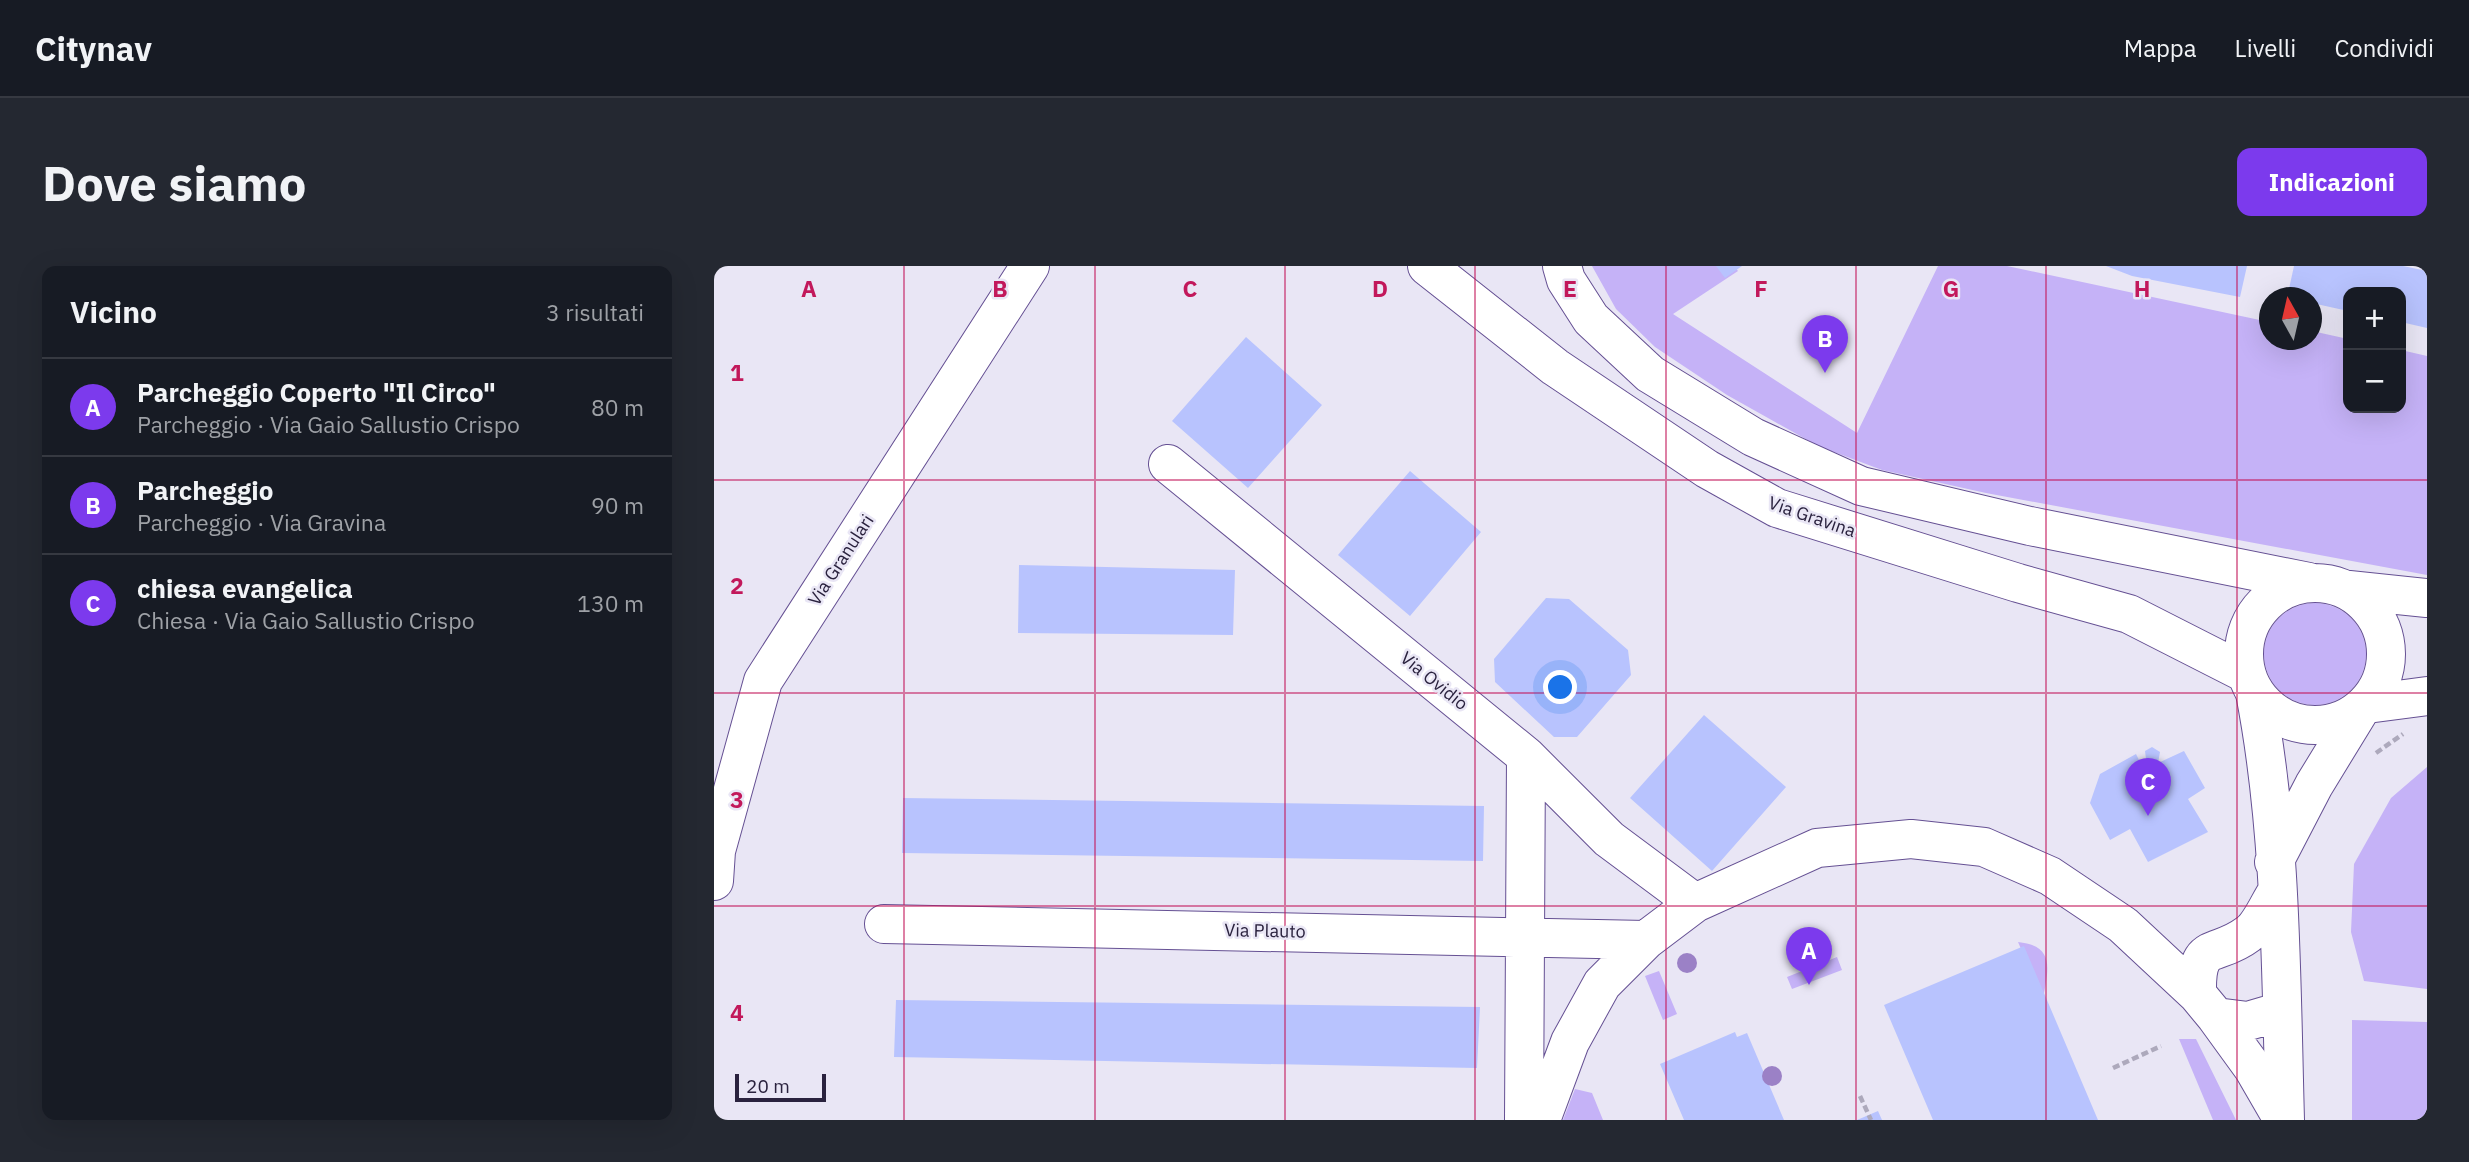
<!DOCTYPE html>
<html lang="it">
<head>
<meta charset="utf-8">
<style>
  :root { --surface:#171b24; --page:#242831; --text:#f1f3f6; --muted:#9ea1a6; --line:#363941; --accent:#7c3aed }
  body { margin:0; font-family:"IBM Plex Sans",sans-serif; background:var(--page); color:var(--text) }
  .controls { position:absolute; right:21px; top:21px; display:grid; overflow:hidden; border-radius:14px; box-shadow:0 7px 28px #0002 }
  .controls button { width:63px; height:63px; display:grid; place-items:center; padding:0; border:0; border-bottom:2px solid var(--line); background:var(--surface); color:var(--text); font:35px sans-serif }
  .compass { position:absolute; left:1545px; top:21px; width:63px; height:63px; border-radius:50%; background:var(--surface); box-shadow:0 7px 28px #0002; rotate:352deg }
  .scale { position:absolute; left:21px; bottom:18px; width:91px; box-sizing:border-box; padding-left:7px; border:4px solid #2a223e; border-top:0; font-size:19px; line-height:24px; white-space:nowrap; color:#2a223e; -webkit-text-stroke:5px #e9e6f5; paint-order:stroke }
  .you { position:absolute; left:847px; top:422px; width:24px; height:24px; margin:-18px; border:5px solid #fff; border-radius:50%; background:#1a73e8; box-shadow:0 0 0 10px #1a73e833 }
  .badge { display:grid; place-items:center; width:46px; height:46px; border-radius:50%; background:var(--accent); color:#fff; font-size:23px; font-weight:700 }
  .pin { position:absolute; translate:-50% -58px; filter:drop-shadow(0 2px 4px #0008) }
  .pin::after { content:''; position:absolute; top:37px; width:24px; height:21px; background:inherit; clip-path:polygon(0 0,100% 0,50% 100%) }
  .list { margin:0; padding:0; list-style:none }
  h2 { display:flex; justify-content:space-between; align-items:center; height:91px; margin:0; padding:0 28px; font-size:30px }
  h2 small { font-size:23px; font-weight:400; color:var(--muted) }
  .list li { display:grid; grid-template-columns:46px 1fr auto; gap:21px; align-items:center; box-sizing:border-box; height:98px; padding:0 28px; border-top:2px solid var(--line) }
  .list b { display:block; font-size:26px; white-space:nowrap }
  .list p { margin:0; font-size:23px; white-space:nowrap; color:var(--muted) }
  .list em { font-size:23px; font-style:normal; color:var(--muted) }
  .map { position:relative; flex:none; width:1713px; height:854px; overflow:hidden; border-radius:14px }
  header { display:flex; align-items:center; gap:42px; box-sizing:border-box; height:98px; padding:0 35px; background:var(--surface); border-bottom:2px solid var(--line) }
  header strong { font-size:33px }
  nav { display:flex; gap:38px; margin-inline-start:auto; font-size:24px }
  .intro { display:flex; align-items:center; justify-content:space-between; box-sizing:border-box; height:168px; padding:0 42px }
  h1 { margin:0; font-size:49px }
  .button { padding:18px 32px; border-radius:14px; background:var(--accent); color:#fff; font-size:24px; font-weight:700 }
  main { display:flex; gap:42px; padding:0 42px }
  aside { flex:1; background:var(--surface); border-radius:14px; box-shadow:0 7px 28px #0002 }
  .map>svg:first-child { display:block }
</style>
</head>
<body>
<header>
<strong>Citynav</strong>
<nav><a>Mappa</a><a>Livelli</a><a>Condividi</a></nav>
</header>
<div class="intro"><h1>Dove siamo</h1><a class="button">Indicazioni</a></div>
<main>
<aside>
<h2>Vicino<small>3 risultati</small></h2>
<ul class="list">
<li><span class="badge">A</span><div><b>Parcheggio Coperto &quot;Il Circo&quot;</b><p>Parcheggio · Via Gaio Sallustio Crispo</p></div><em>80 m</em></li>
<li><span class="badge">B</span><div><b>Parcheggio</b><p>Parcheggio · Via Gravina</p></div><em>90 m</em></li>
<li><span class="badge">C</span><div><b>chiesa evangelica</b><p>Chiesa · Via Gaio Sallustio Crispo</p></div><em>130 m</em></li>
</ul>
</aside>
<div class="map">
<svg width="1713" height="854" viewBox="0 0 1713 854">
  <rect width="100%" height="100%" fill="#e9e6f5"/>
  <path fill="#c5b2f7" d="M878,0H1020L1024,5L959,48L1143,167L1224,0H1293L1555,56L1556,74H1598V65L1634,73V142H1687V84L1713,90V309L1272,227L1168,204L1104,180L1013,129L941,81L902,43Z
    M1550 388a51 51 0 1 1 102 0a51 51 0 1 1-102 0Z
    M1713,501V723L1650,715L1637,666L1640,598L1677,532Z
    M1304,676C1342,680 1334,704 1329,733Z
    M1123,691L1128,704L1078,723L1073,711Z
    M945,705L963,748L949,754L931,710Z
    M1638,754L1713,756V854H1638Z
    M1465,773H1482L1522,854H1499Z
    M861,823L878,827L889,854H849Z"/>
  <path fill="#b8c3fe" d="M1002,0H1028L1011,12Z
    M1392,0H1533L1526,31L1418,10Z
    M1580,0H1689L1713,5V62L1687,56V26H1634V45L1598,37V32H1573Z
    M532,71L608,139L534,222L458,155Z
    M696,205L767,266L696,350L624,289Z
    M305,299L521,304L519,369L304,367Z
    M832,332L855,333L914,384L917,409L863,471H840L781,416L780,393Z
    M990,449L1072,521L998,605L916,532Z
    M1438,481L1446,486L1444,497L1470,485L1491,522L1474,533L1494,566L1434,596L1416,563L1396,574L1376,537L1386,508L1422,488L1426,496L1432,493L1431,485Z
    M189,532L770,540L769,595L188,587Z
    M1310,680L1384,854H1219L1170,739Z
    M182,734L766,741L763,802L180,791Z
    M1021,766L1023,771L1033,767L1070,854H970L946,798Z
    M1164,845L1168,854H1143Z"/>
  <g fill="none" stroke-linecap="round" stroke-linejoin="round">
    <g stroke="#655093" stroke-width="40">
      <path id="minor" d="M454,198L812,490L895,573L981,637
        M1541,427C1568,566 1567,712 1571,854
        M1560,596L1600,519L1644,447
        M0,615L2,585L49,415L316,0
        M170,658L932,674
        M1483,728C1482,672 1501,693 1534,668C1546,660 1554,639 1562,627
        M1502,751L1539,802L1568,852
        M810,854L812,490
        M827,854L856,776L888,718L932,674L981,637L1103,582L1197,573L1270,581L1336,610L1409,659L1483,728L1502,751L1534,755L1568,745"/>
    </g>
    <g stroke="#655093" stroke-width="40">
      <path id="major" d="M713,0L841,101L993,203L1063,242L1304,317L1415,348L1531,407
        M848,0L852,14L877,53L936,108L1039,171L1147,220L1316,260L1595,316
        M1530 388a71 71 0 1 1 142 0a71 71 0 1 1-142 0Z
        M1635,324L1713,332
        M1653,438L1713,430"/>
    </g>
    <path stroke="#ada9bc" stroke-width="4.5" stroke-dasharray="7 3.5" stroke-linecap="butt" d="M1662,487L1689,468
      M1399,802L1447,780
      M1146,830L1157,854"/>
    <use href="#minor" stroke="#fff" stroke-width="38"/>
    <use href="#major" stroke="#fff" stroke-width="38"/>
  </g>
  <g fill="#9b81c6">
    <circle cx="973" cy="697" r="10"/>
    <circle cx="1058" cy="810" r="10"/>
  </g>
  <path fill="none" stroke="#c2185b" stroke-width="2" stroke-opacity="0.55" d="M190,0V854M381,0V854M571,0V854M761,0V854M952,0V854M1142,0V854M1332,0V854M1523,0V854M0,214H1713M0,427H1713M0,640H1713"/>
  <g text-anchor="middle" stroke-width="5" stroke-linejoin="round" paint-order="stroke">
    <g font-size="18" fill="#2a223e" stroke="#e9e6f5">
      <text transform="translate(1098 251) rotate(19)" y="6">Via Gravina</text>
      <text transform="translate(127 294) rotate(-57)" y="6">Via Granulari</text>
      <text transform="translate(720 415) rotate(39)" y="6">Via Ovidio</text>
      <text transform="translate(551 665) rotate(1)" y="6">Via Plauto</text>
    </g>
  </g>
  <g font-size="23" text-anchor="middle" font-weight="bold" fill="#c2185b" stroke="#e9e6f5" stroke-width="5" stroke-linejoin="round" paint-order="stroke">
    <text x="95" y="31">A</text>
    <text x="286" y="31">B</text>
    <text x="476" y="31">C</text>
    <text x="666" y="31">D</text>
    <text x="856" y="31">E</text>
    <text x="1047" y="31">F</text>
    <text x="1237" y="31">G</text>
    <text x="1428" y="31">H</text>
    <text x="23" y="115">1</text>
    <text x="23" y="328">2</text>
    <text x="23" y="542">3</text>
    <text x="23" y="755">4</text>
  </g>
</svg>
<div class="controls">
<button>+</button>
<button>−</button>
</div>
<svg class="compass" viewBox="-18 -18 36 36"><path d="M0-13l5 13h-10z" fill="#e53935"/><path d="M0 13l5-13h-10z" fill="#9ea1a6"/></svg>
<div class="scale">20 m</div>
<div class="you"></div>
<div class="pin badge" style="left:1095px;top:719px">A</div>
<div class="pin badge" style="left:1111px;top:107px">B</div>
<div class="pin badge" style="left:1434px;top:550px">C</div>
</div>
</main>
</body>
</html>
